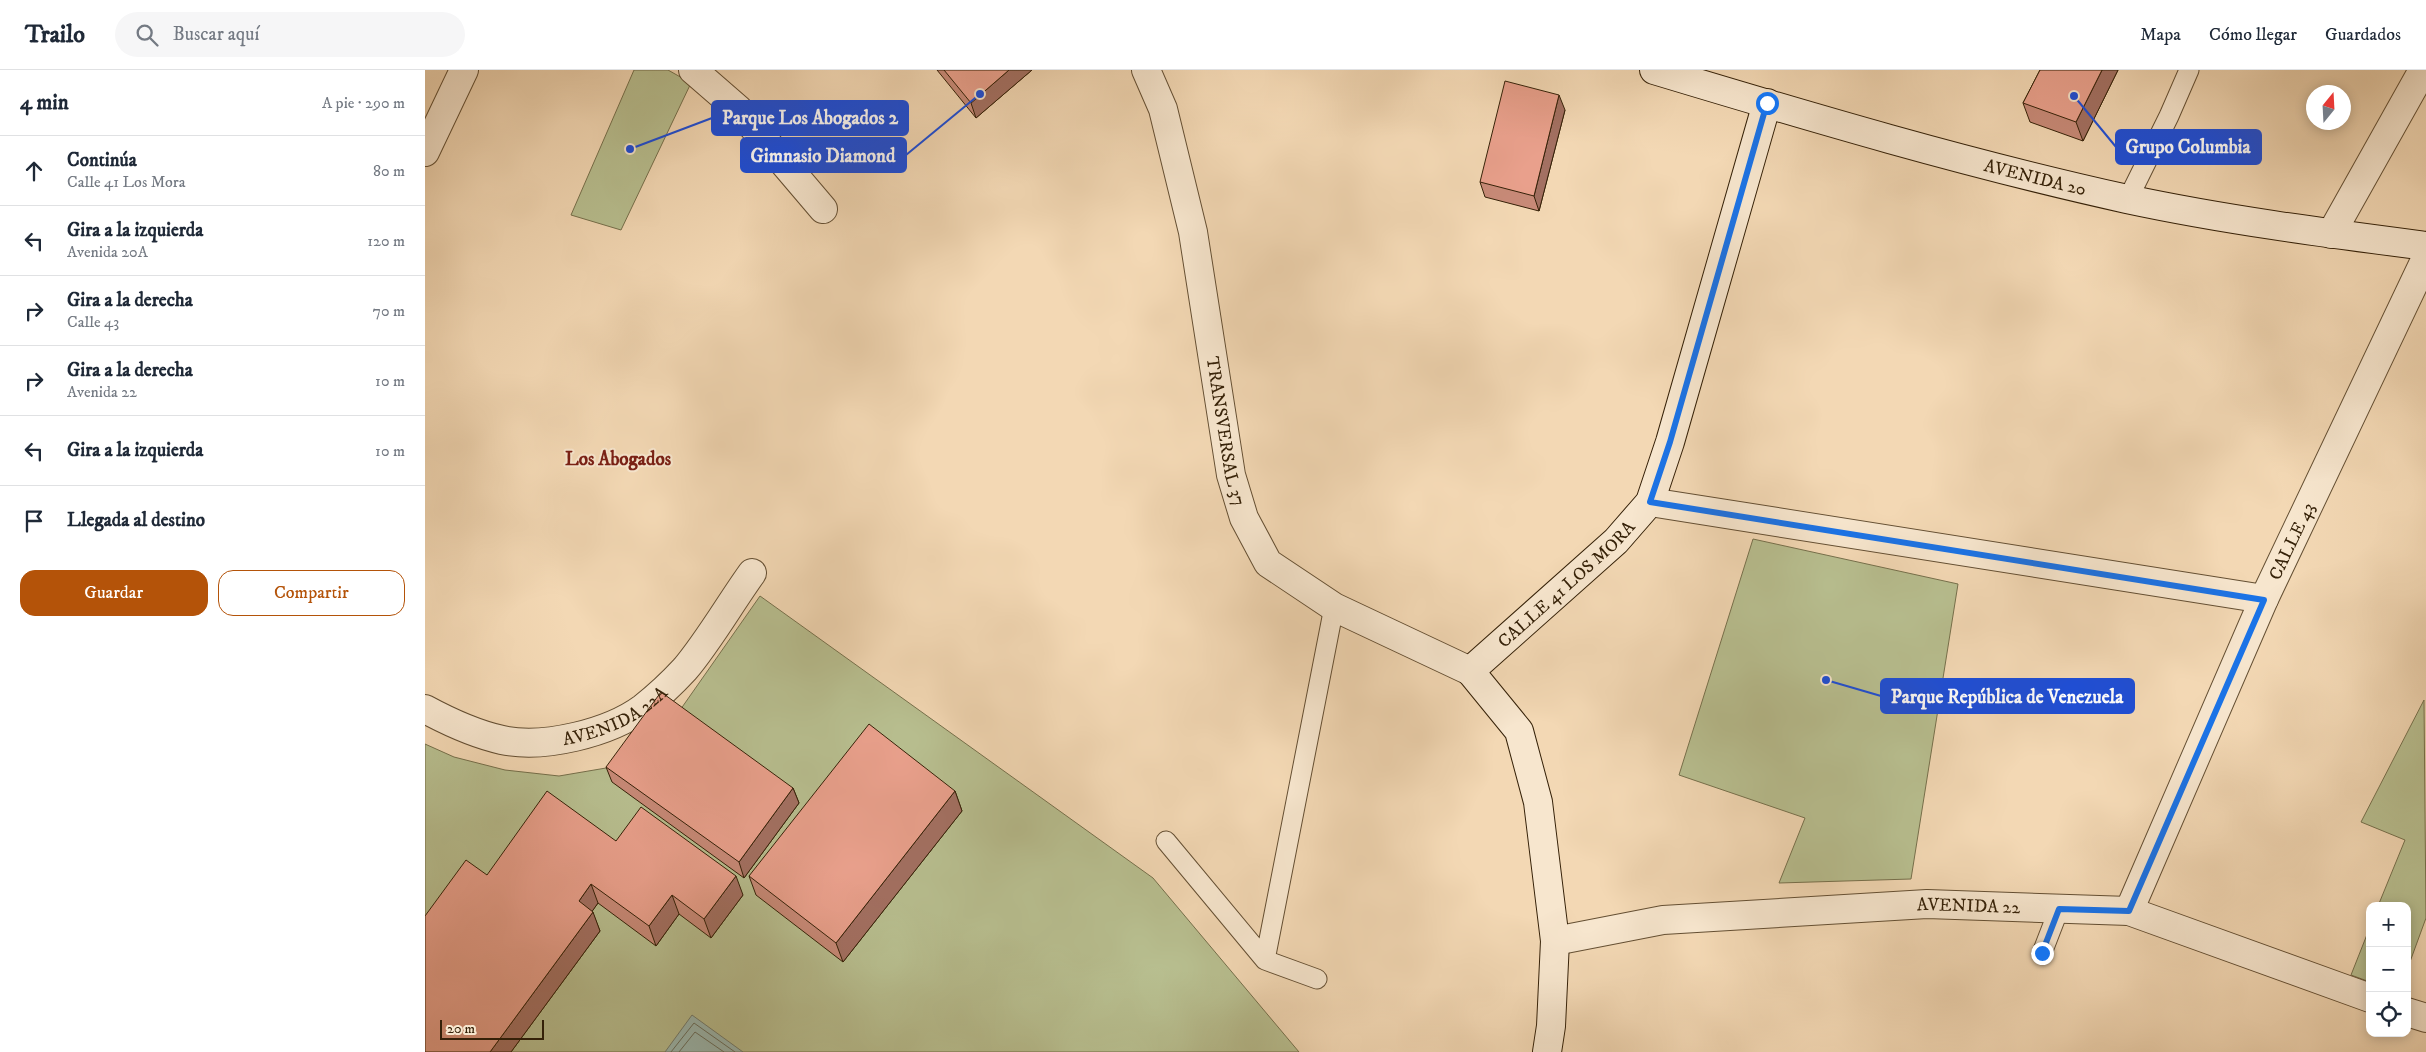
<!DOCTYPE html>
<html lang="es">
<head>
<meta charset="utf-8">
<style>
  :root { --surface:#fff; --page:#f6f6f7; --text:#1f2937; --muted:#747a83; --line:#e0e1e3; --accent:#b45309 }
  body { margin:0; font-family:"IM FELL DW Pica",serif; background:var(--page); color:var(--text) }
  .controls { position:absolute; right:15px; bottom:15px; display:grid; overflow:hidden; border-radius:10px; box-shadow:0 2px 12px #0003 }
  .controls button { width:45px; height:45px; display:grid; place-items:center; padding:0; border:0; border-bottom:1px solid var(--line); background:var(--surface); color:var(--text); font:25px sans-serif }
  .compass { position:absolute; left:1881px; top:15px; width:45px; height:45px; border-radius:50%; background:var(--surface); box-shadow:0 2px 12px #0003; rotate:18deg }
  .scale { position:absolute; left:15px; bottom:12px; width:104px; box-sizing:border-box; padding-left:5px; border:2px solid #352108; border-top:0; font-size:14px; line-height:18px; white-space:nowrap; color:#352108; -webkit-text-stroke:4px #f7e6ce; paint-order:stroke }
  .stop { position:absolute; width:15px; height:15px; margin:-11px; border:4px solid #1a73e8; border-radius:50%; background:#fff }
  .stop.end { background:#1a73e8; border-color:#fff; box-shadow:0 1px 5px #0008 }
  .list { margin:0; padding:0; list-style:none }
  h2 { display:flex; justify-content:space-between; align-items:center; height:65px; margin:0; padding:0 20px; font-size:21px }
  h2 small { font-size:16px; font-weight:400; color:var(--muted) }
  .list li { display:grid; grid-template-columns:32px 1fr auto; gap:15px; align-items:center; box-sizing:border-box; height:70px; padding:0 20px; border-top:1px solid var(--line) }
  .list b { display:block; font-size:19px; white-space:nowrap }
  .list p { margin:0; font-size:16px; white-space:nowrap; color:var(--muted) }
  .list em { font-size:16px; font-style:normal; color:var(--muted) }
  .actions { display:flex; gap:10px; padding:15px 20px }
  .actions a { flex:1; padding:11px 0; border:1px solid var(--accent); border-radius:15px; text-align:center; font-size:18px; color:var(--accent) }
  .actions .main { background:var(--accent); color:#fff }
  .icon { flex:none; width:28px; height:28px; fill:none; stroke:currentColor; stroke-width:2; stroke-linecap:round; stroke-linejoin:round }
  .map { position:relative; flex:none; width:2001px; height:982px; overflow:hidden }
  header { display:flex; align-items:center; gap:30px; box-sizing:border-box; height:70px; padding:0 25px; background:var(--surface); border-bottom:1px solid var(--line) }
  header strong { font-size:24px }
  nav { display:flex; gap:28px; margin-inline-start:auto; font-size:18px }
  .search { width:350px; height:45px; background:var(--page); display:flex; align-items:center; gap:12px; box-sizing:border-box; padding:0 18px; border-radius:28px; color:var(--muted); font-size:19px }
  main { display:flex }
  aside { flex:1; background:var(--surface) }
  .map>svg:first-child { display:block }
</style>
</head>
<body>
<header>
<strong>Trailo</strong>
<div class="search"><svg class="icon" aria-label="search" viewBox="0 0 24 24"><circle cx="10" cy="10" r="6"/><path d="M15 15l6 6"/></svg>Buscar aquí</div>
<nav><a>Mapa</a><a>Cómo llegar</a><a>Guardados</a></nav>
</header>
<main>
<aside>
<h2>4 min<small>A pie · 290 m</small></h2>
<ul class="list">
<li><svg class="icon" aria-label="ahead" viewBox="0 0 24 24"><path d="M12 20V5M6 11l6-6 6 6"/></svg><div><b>Continúa</b><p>Calle 41 Los Mora</p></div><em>80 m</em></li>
<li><svg class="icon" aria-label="left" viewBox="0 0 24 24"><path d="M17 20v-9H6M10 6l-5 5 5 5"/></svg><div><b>Gira a la izquierda</b><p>Avenida 20A</p></div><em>120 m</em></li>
<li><svg class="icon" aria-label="right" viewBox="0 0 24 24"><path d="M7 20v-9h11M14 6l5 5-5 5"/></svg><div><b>Gira a la derecha</b><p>Calle 43</p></div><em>70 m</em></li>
<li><svg class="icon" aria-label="right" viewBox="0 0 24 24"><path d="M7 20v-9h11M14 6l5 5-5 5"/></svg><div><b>Gira a la derecha</b><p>Avenida 22</p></div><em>10 m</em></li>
<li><svg class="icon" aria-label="left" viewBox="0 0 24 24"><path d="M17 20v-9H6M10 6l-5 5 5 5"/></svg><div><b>Gira a la izquierda</b></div><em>10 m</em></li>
<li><svg class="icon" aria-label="arrive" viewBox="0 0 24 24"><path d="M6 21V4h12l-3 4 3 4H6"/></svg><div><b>Llegada al destino</b></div></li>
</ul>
<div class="actions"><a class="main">Guardar</a><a>Compartir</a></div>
</aside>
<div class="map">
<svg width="2001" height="982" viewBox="0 0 2001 982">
  <rect width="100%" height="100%" fill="#f3d8b4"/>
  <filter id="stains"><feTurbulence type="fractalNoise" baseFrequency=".004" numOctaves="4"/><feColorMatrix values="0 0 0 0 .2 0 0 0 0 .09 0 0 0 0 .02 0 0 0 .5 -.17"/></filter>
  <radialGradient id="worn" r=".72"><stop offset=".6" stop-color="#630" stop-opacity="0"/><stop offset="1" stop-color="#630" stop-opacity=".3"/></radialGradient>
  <path fill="#b8bf90" stroke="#76704c" d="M209,0H243L266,13L196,160L146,145Z
    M1328,469L1533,514L1486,809L1354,813L1380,748L1254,705Z
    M335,526L728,808L874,982H0V674L29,687L80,700L134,706L181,698L253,643Z
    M1999,630L2001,848L1982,900V836H1953L1980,770L1936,752Z
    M1945,857V912L1926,905Z"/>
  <path fill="#9bb9b1" stroke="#727c6d" d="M267,945L318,982H240Z"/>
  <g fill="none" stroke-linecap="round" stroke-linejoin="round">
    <path stroke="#686d5c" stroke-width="1" d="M246,982L269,953L310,982
      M254,982L270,962L299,982"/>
    <g stroke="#644f33" stroke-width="21">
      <path id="lane" d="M1703,129L1744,46L1764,0
        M741,771L840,890L909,537
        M1617,883L1634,839
        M840,890L892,909"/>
    </g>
    <g stroke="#644f33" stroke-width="30">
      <g id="street">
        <path d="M268,0L313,39L398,139"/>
        <path id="s1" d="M721,0L738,39L768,162L806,405L819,448L843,493L909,537L1045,601"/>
        <path d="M0,82L39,0"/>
        <path d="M1906,164L1998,0"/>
        <path d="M1225,432L1839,529"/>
        <path id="s2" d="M0,639C24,652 50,664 77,670C119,679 184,663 218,638C232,627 248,612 260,599C283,572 306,532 327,503"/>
        <path id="s3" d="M1704,841L1839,529L2001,188"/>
        <path id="s4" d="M1130,871L1238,850L1502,834L1704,841L1945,928"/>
        <path d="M1982,942L2001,948"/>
      </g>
    </g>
    <g stroke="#352108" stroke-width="30">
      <g id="secondary">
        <path id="s5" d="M1229,0C1385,47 1543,94 1702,129C1800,150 1901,163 2001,176"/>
        <path id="s6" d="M1122,982L1126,956L1130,871L1113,732L1094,661L1045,601L1191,471L1225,432L1245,372L1342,33"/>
      </g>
    </g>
    <use href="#lane" stroke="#f7e6ce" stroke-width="19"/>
    <use href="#street" stroke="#f7e6ce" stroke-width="28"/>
    <use href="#secondary" stroke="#f7e6ce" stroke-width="28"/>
  </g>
  <path fill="#c88a78" stroke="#352108" d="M512,0H607L551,48Z
    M1615,0H1693L1658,71L1605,52L1598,33Z
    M1140,40L1114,141L1060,127L1055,112Z
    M181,697L368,718L374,733L319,808L187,712Z
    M530,721L537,741L418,892L331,825L324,806Z
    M191,771L318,825L286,868L254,844L231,876L173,833L167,841L175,861L86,982H0L62,805Z"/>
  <path fill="#a37062" stroke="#352108" d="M584,0H607L551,48L546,33Z
    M1677,0H1693L1658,71L1651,52Z
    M1134,25L1140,40L1114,141L1109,126Z
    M368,718L374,733L319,808L314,792Z
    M530,721L537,741L418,892L411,873Z
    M311,806L318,825L286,868L279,849Z
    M166,814L173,833L161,850L154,831Z
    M247,825L254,844L231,876L224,856Z
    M168,842L175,861L86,982H65Z"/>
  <path fill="#e9a08c" stroke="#352108" d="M519,0H584L546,33Z
    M1615,0H1677L1651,52L1598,33Z
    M1080,11L1134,25L1109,126L1055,112Z
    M236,622L368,718L314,792L181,697Z
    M444,654L530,721L411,873L324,806Z
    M122,721L191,771L216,737L311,806L279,849L247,825L224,856L166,814L154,831L168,842L65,982H0V846L41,790L62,805Z"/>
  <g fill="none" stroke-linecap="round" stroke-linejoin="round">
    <path stroke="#1a73e8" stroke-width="6" d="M1342,33L1245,372L1225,432L1839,530L1704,841L1634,839L1617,883"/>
  </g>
  <g text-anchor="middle" stroke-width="4" stroke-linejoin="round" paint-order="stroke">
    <g font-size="18" fill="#352108" stroke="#f7e6ce">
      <text dy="6" stroke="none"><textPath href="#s5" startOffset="396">AVENIDA 20</textPath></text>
      <text dy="6" stroke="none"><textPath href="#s1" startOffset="371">TRANSVERSAL 37</textPath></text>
      <text dy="6" stroke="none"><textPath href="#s3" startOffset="404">CALLE 43</textPath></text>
      <text dy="6" stroke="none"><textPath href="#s6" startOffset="532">CALLE 41 LOS MORA</textPath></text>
      <text dy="6" stroke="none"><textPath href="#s2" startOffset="202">AVENIDA 22A</textPath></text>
      <text dy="6" stroke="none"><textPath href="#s4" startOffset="416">AVENIDA 22</textPath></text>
    </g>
    <g font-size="19" font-weight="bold" fill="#7a1f14" stroke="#f7e6ce">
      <text x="193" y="395">Los Abogados</text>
    </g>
  </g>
  <path fill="none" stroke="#1d4ed8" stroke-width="2" d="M205 79L287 48M1649 26L1691 77M555 24L481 85M1401 610L1456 626"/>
  <g fill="#1d4ed8" stroke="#f7e6ce" stroke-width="2">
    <circle cx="205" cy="79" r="5"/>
    <circle cx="1649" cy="26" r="5"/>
    <circle cx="555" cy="24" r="5"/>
    <circle cx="1401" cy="610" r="5"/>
  </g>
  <g fill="#1d4ed8" stroke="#1d4ed8" stroke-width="2">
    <rect x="287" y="31" width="196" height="34" rx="5"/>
    <rect x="1691" y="60" width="145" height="34" rx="5"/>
    <rect x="316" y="68" width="165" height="34" rx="5"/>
    <rect x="1456" y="609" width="253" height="34" rx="5"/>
  </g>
  <g font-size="19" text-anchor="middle" font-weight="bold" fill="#fff">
    <text x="385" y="54">Parque Los Abogados 2</text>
    <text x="1763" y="83">Grupo Columbia</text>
    <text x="398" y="92">Gimnasio Diamond</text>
    <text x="1582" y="633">Parque República de Venezuela</text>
  </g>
  <rect width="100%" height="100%" filter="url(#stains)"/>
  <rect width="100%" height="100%" fill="url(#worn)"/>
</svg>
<div class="controls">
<button>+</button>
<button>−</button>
<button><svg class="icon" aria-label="locate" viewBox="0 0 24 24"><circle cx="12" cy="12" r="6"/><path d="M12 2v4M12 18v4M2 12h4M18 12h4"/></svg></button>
</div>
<svg class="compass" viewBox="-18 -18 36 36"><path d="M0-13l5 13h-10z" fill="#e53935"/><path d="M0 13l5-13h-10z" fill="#747a83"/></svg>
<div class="scale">20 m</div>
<div class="stop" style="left:1342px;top:33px"></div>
<div class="stop end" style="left:1617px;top:883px"></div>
</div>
</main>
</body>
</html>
